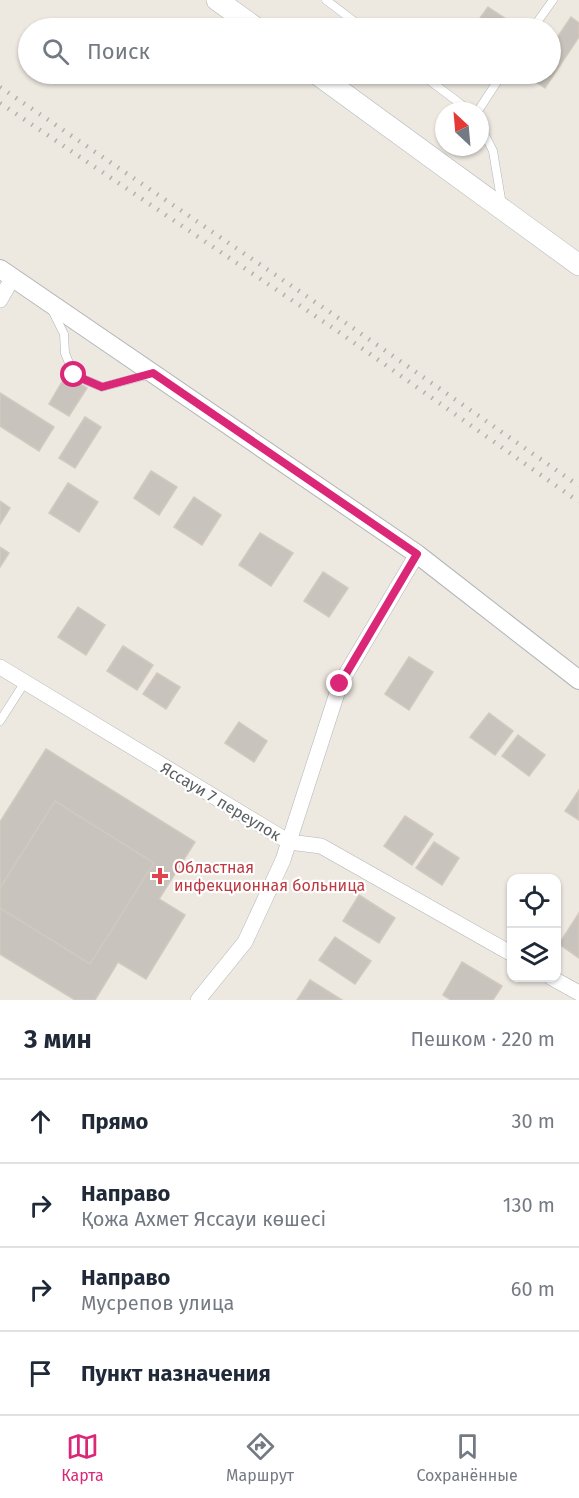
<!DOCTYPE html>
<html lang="ru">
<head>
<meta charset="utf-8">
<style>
  :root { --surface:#fff; --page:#f6f6f7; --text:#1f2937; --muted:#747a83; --line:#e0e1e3; --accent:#db2777 }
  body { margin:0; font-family:"Fira Sans",sans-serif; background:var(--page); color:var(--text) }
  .controls { position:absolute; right:18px; bottom:18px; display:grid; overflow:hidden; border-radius:12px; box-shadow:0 2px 4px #0004 }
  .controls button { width:54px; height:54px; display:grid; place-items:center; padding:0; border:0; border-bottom:2px solid var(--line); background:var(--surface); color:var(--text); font:30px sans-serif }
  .compass { position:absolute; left:435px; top:102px; width:54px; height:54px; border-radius:50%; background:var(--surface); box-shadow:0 2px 4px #0004; rotate:334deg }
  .stop { position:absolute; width:18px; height:18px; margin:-14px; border:4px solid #db2777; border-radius:50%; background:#fff }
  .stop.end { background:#db2777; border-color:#fff; box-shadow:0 2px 6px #0008 }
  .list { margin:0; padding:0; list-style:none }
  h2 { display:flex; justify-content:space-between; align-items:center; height:78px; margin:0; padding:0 24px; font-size:26px }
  h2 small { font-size:20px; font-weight:400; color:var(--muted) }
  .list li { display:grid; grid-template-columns:39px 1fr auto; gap:18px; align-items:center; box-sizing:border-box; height:84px; padding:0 24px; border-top:2px solid var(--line) }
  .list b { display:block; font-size:22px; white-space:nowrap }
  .list p { margin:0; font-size:20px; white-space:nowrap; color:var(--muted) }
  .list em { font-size:20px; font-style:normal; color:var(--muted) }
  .icon { flex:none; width:33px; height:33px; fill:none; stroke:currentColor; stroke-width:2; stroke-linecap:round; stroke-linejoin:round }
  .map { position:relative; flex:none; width:579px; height:1000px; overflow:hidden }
  .search { position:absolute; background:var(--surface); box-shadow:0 2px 4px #0004; left:18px; right:18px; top:18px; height:66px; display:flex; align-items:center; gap:15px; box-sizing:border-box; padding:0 21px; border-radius:33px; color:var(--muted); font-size:22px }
  .sheet { height:414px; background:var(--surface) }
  nav { display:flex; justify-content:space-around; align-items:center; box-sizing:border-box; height:84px; border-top:2px solid var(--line); background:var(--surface); font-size:16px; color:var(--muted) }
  nav a { display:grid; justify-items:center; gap:3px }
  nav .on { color:var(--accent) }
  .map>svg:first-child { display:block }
</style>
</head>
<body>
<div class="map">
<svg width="579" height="1000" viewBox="0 0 579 1000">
  <rect width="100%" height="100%" fill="#ede8e0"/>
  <path fill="#c8c3bd" stroke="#d2c9be" stroke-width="1.5" d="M488,7L509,21L504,28H480L475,25Z
    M571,17L579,23V37L545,88L530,78L533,74H550V48Z
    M66,375L87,388L69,416L49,404Z
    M0,393L54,427L39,451L0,426Z
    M85,417L101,427L75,468L59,458Z
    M151,471L177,487L159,515L134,498Z
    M68,483L98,502L79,532L49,513Z
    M194,497L221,515L202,545L174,527Z
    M0,501L10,508L0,524Z
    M260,533L293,553L271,586L239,565Z
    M0,547L9,553L0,567Z
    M323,572L348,588L329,617L304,601Z
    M78,607L105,625L86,655L58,637Z
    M123,646L153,665L137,690L107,671Z
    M409,657L433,672L409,710L385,694Z
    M157,673L180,687L166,709L143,694Z
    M489,713L513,731L495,755L470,737Z
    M239,722L267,741L254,762L225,743Z
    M518,735L545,755L529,776L502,756Z
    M46,749L195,842L159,899L185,915L146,979L118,962L95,1000H75L0,954V908L90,964L154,863L55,801L0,888V822Z
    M46,749L195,842L159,899L185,915L146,979L118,962L95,1000H75L0,954V822Z
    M579,790V820L565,811Z
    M55,801L154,863L90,964L0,908V888Z
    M405,816L433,834L412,865L384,846Z
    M434,842L459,858L442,885L416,868Z
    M359,895L395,918L379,943L343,921Z
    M579,913V958L559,944Z
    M335,937L371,961L355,984L319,960Z
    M462,962L502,986L493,1000H451L443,995Z
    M310,980L342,1000H297Z"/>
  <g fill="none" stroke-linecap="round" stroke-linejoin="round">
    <g stroke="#b1b5b9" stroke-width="9">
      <path id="service" d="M326,0L363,28
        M533,28L553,0
        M421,74L470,111
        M478,111L502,74
        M480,125L493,151L502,205
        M52,310L64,334L65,353L74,375L102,387L151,374
        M0,721L25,682"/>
    </g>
    <g stroke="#b1b5b9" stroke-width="16">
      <path id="minor" d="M0,300L13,277
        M0,667L289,842L321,846L512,954
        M552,978L579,993
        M198,1000L245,942L283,860L340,684L417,554"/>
    </g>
    <g stroke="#b1b5b9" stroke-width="20">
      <path id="tertiary" d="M0,269L417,554L579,680"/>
    </g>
    <g stroke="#b2b7bc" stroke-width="22">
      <path id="secondary" d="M217,0L256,28
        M317,74L579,265"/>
    </g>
    <use href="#service" stroke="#fff" stroke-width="8"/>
    <use href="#minor" stroke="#fff" stroke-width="15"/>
    <use href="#tertiary" stroke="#fff" stroke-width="18"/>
    <use href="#secondary" stroke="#fff" stroke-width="21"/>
    <path stroke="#b0b1b2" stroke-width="4.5" stroke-dasharray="1.5 8" stroke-linecap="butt" d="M0,87L340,319L579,486
      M0,103L336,330L579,502"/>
  </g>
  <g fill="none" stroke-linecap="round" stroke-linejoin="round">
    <path stroke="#db2777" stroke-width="8" d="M74,375L102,387L153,373L417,554L340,684"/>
  </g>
  <path fill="#e0444e" stroke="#fff" stroke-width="2" d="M157 867h6v6h6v6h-6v6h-6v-6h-6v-6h6z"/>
  <g text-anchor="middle" stroke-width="4.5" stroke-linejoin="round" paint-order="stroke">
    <g font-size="16" fill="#595f62" stroke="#fff">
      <text transform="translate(221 801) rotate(31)" y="6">Яссауи 7 переулок</text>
    </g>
    <g font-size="16" fill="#be3a42" stroke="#fff" text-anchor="start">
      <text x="174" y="873">Областная<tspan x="174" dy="18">инфекционная больница</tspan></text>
    </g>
  </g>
</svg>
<div class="controls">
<button><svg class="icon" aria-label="locate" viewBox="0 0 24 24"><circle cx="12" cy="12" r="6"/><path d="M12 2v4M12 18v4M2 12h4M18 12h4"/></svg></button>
<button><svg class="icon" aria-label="layers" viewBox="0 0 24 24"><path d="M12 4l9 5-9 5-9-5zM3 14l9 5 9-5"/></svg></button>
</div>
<svg class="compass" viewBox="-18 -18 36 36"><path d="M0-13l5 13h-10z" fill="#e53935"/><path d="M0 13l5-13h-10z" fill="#747a83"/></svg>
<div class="stop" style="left:74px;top:375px"></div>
<div class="stop end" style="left:340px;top:684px"></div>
<div class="search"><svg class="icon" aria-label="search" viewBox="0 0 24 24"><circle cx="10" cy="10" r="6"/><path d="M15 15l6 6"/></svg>Поиск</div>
</div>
<section class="sheet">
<h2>3 мин<small>Пешком · 220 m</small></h2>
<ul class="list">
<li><svg class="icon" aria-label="ahead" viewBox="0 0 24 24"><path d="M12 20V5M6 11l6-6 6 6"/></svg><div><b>Прямо</b></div><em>30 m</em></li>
<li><svg class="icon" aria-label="right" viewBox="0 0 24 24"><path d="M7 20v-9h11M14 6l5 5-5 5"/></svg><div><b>Направо</b><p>Қожа Ахмет Яссауи көшесі</p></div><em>130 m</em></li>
<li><svg class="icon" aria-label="right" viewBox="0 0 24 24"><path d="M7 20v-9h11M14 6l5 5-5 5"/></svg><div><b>Направо</b><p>Мусрепов улица</p></div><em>60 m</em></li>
<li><svg class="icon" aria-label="arrive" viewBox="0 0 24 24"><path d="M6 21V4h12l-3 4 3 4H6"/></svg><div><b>Пункт назначения</b></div></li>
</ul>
</section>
<nav>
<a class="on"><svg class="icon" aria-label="map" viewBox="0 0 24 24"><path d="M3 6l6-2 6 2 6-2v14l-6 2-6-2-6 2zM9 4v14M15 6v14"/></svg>Карта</a>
<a><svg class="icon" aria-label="directions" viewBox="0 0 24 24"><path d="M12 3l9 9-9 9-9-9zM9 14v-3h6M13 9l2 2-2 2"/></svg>Маршрут</a>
<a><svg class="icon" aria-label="saved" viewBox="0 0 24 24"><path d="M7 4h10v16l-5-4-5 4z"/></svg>Сохранённые</a>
</nav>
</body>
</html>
